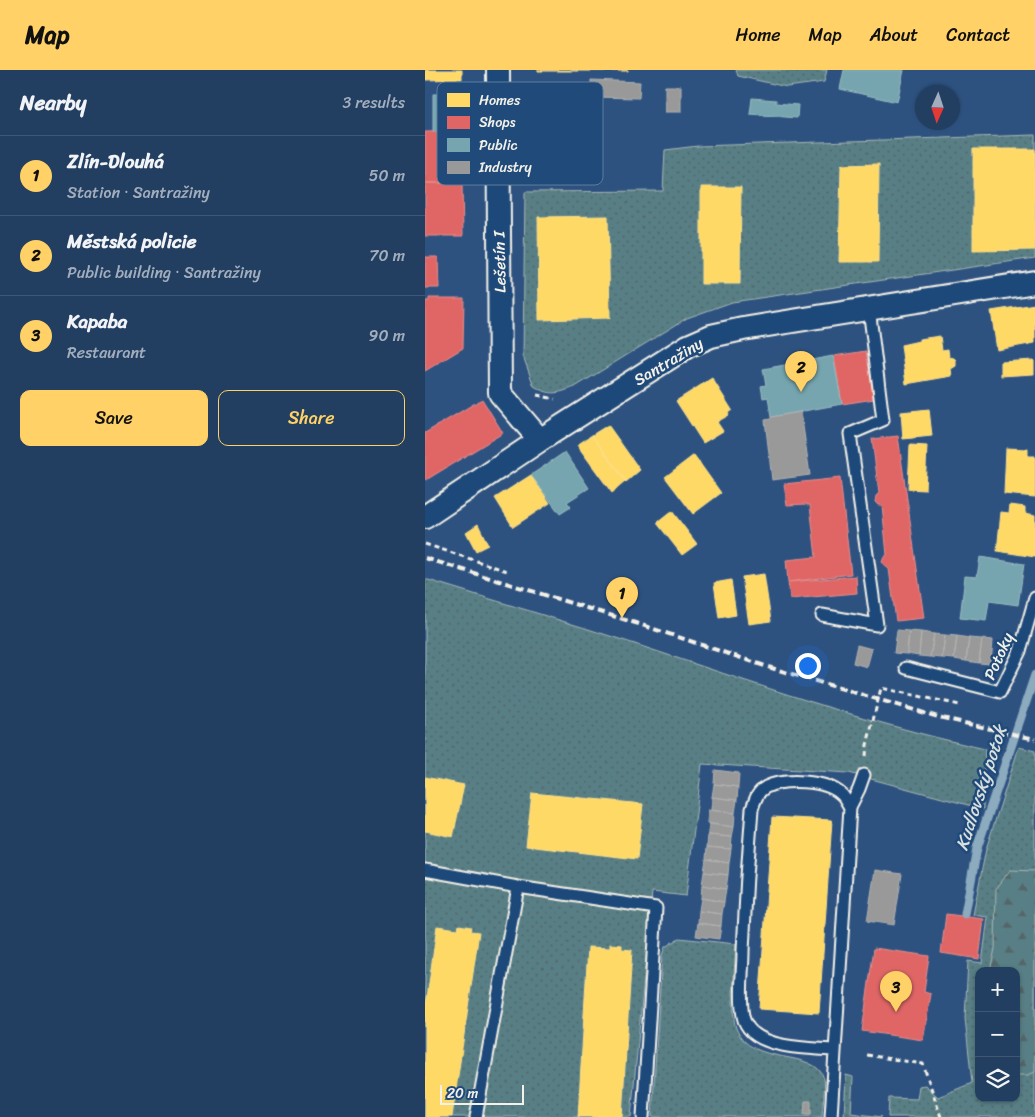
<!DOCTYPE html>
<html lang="en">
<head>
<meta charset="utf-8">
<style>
  :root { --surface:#223e60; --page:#2e4969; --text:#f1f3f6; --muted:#a2aebd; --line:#3f5775; --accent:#ffd166 }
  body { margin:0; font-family:Sriracha,sans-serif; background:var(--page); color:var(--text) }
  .controls { position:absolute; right:15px; bottom:15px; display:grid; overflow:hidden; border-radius:10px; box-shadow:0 1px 4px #0004 }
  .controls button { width:45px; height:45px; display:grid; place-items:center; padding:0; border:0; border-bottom:1px solid var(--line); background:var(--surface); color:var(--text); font:25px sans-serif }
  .compass { position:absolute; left:490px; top:15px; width:45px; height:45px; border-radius:50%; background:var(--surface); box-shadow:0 1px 4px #0004; rotate:183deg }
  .scale { position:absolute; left:15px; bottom:12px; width:84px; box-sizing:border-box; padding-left:5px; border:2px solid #f4f1e8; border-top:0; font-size:14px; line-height:18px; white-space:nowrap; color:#f4f1e8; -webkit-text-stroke:4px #1f4a7a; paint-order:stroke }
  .you { position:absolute; left:382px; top:595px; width:18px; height:18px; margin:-12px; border:4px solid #fff; border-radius:50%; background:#1a73e8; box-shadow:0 0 0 8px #1a73e833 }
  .badge { display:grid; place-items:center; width:32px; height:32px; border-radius:50%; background:var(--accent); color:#111; font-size:16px; font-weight:700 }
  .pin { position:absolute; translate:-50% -41px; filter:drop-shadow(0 1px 2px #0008) }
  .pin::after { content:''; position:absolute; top:26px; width:18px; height:15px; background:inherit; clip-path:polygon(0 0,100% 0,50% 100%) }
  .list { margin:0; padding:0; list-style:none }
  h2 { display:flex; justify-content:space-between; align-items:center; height:65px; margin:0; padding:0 20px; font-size:21px }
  h2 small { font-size:16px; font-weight:400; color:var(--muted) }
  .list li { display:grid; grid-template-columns:32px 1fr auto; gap:15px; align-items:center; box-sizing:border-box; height:80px; padding:0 20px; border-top:1px solid var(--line) }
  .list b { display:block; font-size:19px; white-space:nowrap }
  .list p { margin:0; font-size:16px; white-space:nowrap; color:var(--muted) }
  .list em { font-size:16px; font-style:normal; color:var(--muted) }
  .actions { display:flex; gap:10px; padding:15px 20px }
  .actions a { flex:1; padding:11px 0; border:1px solid var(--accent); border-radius:10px; text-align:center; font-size:18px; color:var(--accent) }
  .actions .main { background:var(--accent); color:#111 }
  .icon { flex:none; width:28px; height:28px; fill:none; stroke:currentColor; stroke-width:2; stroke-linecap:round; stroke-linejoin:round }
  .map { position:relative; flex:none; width:610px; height:1047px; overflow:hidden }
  header { display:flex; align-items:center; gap:30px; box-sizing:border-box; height:70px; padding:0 25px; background:var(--accent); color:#111 }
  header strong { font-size:24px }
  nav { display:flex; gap:28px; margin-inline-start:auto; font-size:18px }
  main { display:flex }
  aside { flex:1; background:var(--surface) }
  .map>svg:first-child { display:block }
</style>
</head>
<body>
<header>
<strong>Map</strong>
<nav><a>Home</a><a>Map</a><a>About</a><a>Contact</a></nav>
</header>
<main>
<aside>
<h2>Nearby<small>3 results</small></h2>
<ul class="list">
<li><span class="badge">1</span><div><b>Zlín-Dlouhá</b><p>Station · Santražiny</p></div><em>50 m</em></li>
<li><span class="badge">2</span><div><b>Městská policie</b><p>Public building · Santražiny</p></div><em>70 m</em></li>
<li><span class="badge">3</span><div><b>Kapaba</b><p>Restaurant</p></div><em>90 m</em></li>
</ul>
<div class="actions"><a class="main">Save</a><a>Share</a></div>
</aside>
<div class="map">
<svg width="610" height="1047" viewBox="0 0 610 1047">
  <defs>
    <pattern id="grass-dots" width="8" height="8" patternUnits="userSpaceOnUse" patternTransform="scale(1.25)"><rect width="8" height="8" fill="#597f85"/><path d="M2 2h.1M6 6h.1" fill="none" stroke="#526669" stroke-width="1.8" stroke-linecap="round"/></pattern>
    <pattern id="forest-firs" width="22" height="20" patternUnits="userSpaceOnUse" patternTransform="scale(1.25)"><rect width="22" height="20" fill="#597f85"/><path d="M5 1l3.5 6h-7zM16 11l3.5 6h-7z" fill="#526669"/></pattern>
  </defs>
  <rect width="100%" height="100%" fill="#2e5280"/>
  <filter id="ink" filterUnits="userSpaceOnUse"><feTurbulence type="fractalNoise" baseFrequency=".02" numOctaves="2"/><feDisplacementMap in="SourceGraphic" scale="10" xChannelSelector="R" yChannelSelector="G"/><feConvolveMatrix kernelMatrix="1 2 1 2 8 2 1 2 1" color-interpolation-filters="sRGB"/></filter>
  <g filter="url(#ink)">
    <path fill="url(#grass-dots)" stroke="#a6b8b6" fill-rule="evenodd" d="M311,0H402L399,12L362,17L313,6Z
      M610,65V188L307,232L262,248L150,317C131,324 126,326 109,316L98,286L100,122L238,121L240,80L273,76Z
      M0,509C71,531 143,552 213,575C327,613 442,653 560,679L558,739L424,703L277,694L261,826L227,822L206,1047H0Z
      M594,677L610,681V1047H463L464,1028L492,1029L494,1016L500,1015L513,1027L547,1013L540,948L543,891L557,893L563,847L548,845L561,779ZM554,901H591V1028H554Z
      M254,868L311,874C310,894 305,941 311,958C325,998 391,977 399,1009C401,1016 397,1038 397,1047H227L237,885L240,877Z
      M421,1005L428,1007L426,1043L457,1047H419Z"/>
    <path fill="url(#forest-firs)" stroke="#a6b8b6" d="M585,800L610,801V1002L603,1005H591V901H565L570,879L571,819Z"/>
    <path fill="#ffd966" stroke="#fce08d" d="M0,0H37V9L0,10Z
      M113,0H203V1H113Z
      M548,79H610V180L548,181Z
      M454,94L453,192H414L416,95Z
      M276,117H316L315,214H276Z
      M183,146L185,248L114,250L113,147Z
      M610,234V273L572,280L566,241Z
      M515,266L517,280L523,279L524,287L529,288L531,290V296L526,299L527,306L481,314L476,275L494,271V269Z
      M609,290V304L576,306V292Z
      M287,308L307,340L303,343L304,345L292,352L298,361L278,373L251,331Z
      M504,339L507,366L478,369L476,342Z
      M183,355L215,400L201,412L167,365Z
      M167,365L201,411L187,423L152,375Z
      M485,375L502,376L500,420L483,419Z
      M581,378L603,379V386H610V427L579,424Z
      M269,385L296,423L268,444L240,407Z
      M106,405L125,433L88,457L70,428Z
      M585,435L600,437V443L610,445V487L572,481L576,442L584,443Z
      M247,441L272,474L257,485L232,453Z
      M53,454L63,475L51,481L41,462Z
      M339,504L346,551L324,554L317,507Z
      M306,510L311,545L294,548L289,513Z
      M0,707L39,715L28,767L0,761Z
      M107,723L218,734L212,789L101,776Z
      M347,747L407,750L394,943L334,939Z
      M34,855L46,857L45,861L54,862L27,1047H0V942L12,856L33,859Z
      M185,874L197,875V879L207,880L197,1047H153L163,877L185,878Z"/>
    <path fill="#e06666" stroke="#e6908d" d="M37,61V113H0V62Z
      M0,113H37L38,166H0Z
      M0,187H13L14,218H0Z
      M4,228H39L38,278L0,301V231H4Z
      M441,281L449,329L417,334L409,286Z
      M57,329L78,363L1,410L0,408V363Z
      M473,366L499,548L471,551L464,499L460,496L457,492L459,487L462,485L457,435H453L450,432L451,426L454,423L447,369Z
      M415,408L426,504L363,512L361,490L391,487L385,435H382V434L362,435L359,414Z
      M431,506L432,523L365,529L363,512Z
      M521,844L559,849L554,889L516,883Z
      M449,878L504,886L499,922L506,924L498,970L437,961Z"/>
    <path fill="#76a5af" stroke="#9cbcc0" d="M419,0H479L472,32L415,19Z
      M8,24H37V61L8,62Z
      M327,28L351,30V33L373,35L372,48L325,44Z
      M408,286L417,334L346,347L343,327L338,328L336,316L341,315L338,299Z
      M140,382L164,418L142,432L146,437L135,444L106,405Z
      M555,487L599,494L593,535L564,531L561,551L535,548L540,506L552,507Z"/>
    <path fill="#999" stroke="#b4b3b1" d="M166,10L215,12L214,28L166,27Z
      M240,16H256V42H240Z
      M376,342L385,405L347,410L340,350L346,349V347Z
      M472,560L484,561L482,584L469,583Z
      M484,561L496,562L494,586L482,584Z
      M496,562L509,564L505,587L494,586Z
      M509,564L520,565L517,588L505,587Z
      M520,565L532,566L529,589L517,588Z
      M532,566L544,568L541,591L529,589Z
      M544,568L557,569L554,593L541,591Z
      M557,569L568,570L566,594L554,593Z
      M432,575L447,579L442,597L428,593Z
      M290,700L314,703L313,717L289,714Z
      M289,714L313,717L312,730L287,727Z
      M287,727L312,730L310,743L286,740Z
      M283,740L310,743L309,757L282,753Z
      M284,754L309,757L307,767L283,765Z
      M283,765L307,767L306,779L282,777Z
      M282,777L306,779L304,793L281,789Z
      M281,789L304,793L303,805L279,802Z
      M450,800L477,804L469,855L442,851Z
      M279,802L303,805L301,819L277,815Z
      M277,815L301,819L299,832L276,828Z
      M276,828L299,832L297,844L274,841Z
      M274,841L297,844L296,856L273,853Z
      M273,853L296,856L294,869L271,866Z
      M380,1031H386V1044H379Z"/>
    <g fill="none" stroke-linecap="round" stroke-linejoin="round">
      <path stroke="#8cabbe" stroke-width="9" d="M540,844L552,778L610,605"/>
      <g stroke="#f4f1e8" stroke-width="15">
        <path id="service" d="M397,545L452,555L425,364L458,350L444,238
          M481,598L575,622L595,581L610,528
          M0,800L93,817L231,838L218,1047
          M409,980C384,978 347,979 327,962C323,958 319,952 318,946C314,925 318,902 318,881C320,833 323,786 327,739C330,730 332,722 341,717C359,708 401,710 416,724C420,727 422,733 425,737
          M51,1047L93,817
          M406,1047L425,737L434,719L439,705"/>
      </g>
      <g stroke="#f4f1e8" stroke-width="26">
        <path id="minor" d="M73,0L75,323L115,370
          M0,447L115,370L263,276L286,266L318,259L610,212"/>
      </g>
      <path stroke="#f4f1e8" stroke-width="3" stroke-dasharray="5 4" stroke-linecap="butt" d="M112,325L130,329
        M0,474L82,501
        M441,686L442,675L456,618L535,635
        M442,985L498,994L516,1047"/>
      <use href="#service" stroke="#1f4a7a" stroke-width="11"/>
      <use href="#minor" stroke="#1f4a7a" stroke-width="22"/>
      <path stroke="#f4f1e8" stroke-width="4" stroke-dasharray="8 4" stroke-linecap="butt" d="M0,488L217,555L343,597L513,647L610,669"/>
    </g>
  </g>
  <g text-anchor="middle" stroke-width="5" stroke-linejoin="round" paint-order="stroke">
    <g font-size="16" fill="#f4f1e8" stroke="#1f4a7a">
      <text transform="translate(74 192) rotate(-91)" y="6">Lešetín I</text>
      <text transform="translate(243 291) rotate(-31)" y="6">Santražiny</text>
      <text transform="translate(573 586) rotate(-66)" y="6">Potoky</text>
    </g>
    <g font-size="18" font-style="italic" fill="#dae0de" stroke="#1f4a7a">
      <text transform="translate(556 718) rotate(-72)" y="6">Kudlovský potok</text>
    </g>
  </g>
  <rect x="12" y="12" width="166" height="103" rx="8" fill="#1f4a7a" stroke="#5f7c9b" stroke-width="1"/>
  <rect x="22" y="23" width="23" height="14" fill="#ffd966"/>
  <rect x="22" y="46" width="23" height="13" fill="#e06666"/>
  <rect x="22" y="68" width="23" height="14" fill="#76a5af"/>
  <rect x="22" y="91" width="23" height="13" fill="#999"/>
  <g font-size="14" fill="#f4f1e8">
    <text x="54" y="35">Homes</text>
    <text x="54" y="57">Shops</text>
    <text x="54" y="80">Public</text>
    <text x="54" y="102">Industry</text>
  </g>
</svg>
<div class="controls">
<button>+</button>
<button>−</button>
<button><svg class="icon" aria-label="layers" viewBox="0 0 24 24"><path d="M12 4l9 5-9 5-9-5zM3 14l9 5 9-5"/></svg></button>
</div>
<svg class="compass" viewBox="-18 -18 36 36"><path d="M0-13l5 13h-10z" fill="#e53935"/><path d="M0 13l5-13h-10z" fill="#a2aebd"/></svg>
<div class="scale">20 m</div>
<div class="you"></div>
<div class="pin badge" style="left:197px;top:548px">1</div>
<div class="pin badge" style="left:376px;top:322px">2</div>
<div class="pin badge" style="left:471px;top:942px">3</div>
</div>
</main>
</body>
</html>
